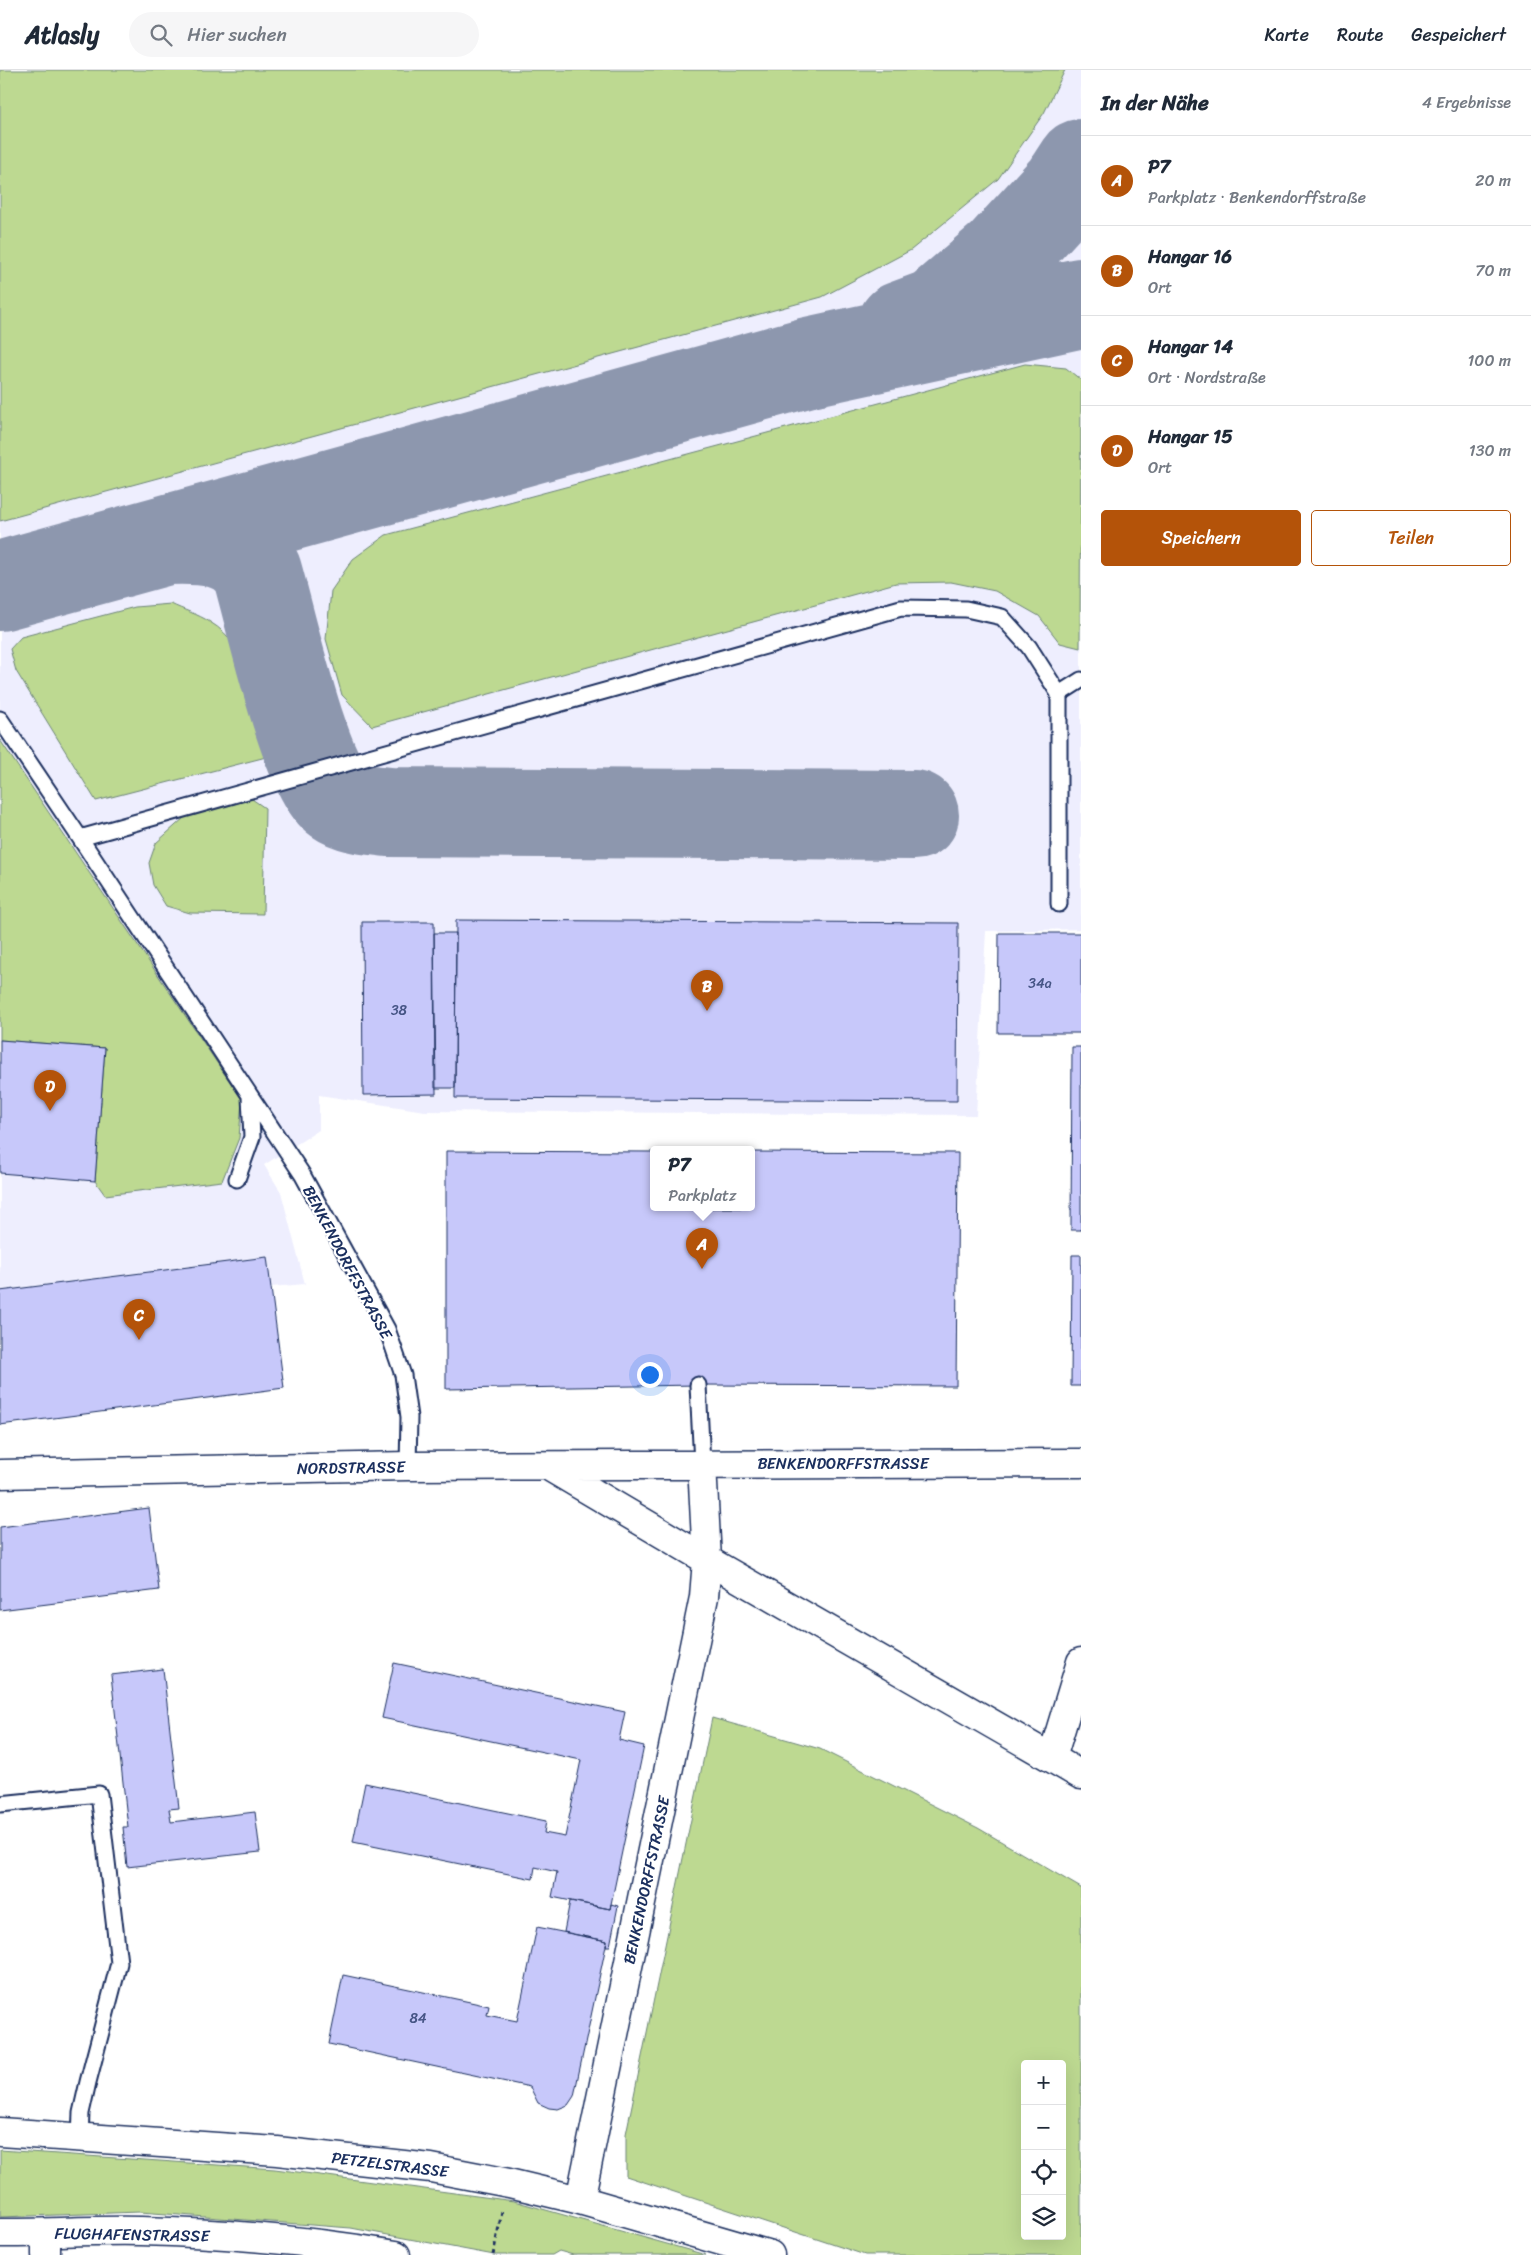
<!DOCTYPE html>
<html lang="de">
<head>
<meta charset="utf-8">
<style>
  :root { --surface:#fff; --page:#f6f6f7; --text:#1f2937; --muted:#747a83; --line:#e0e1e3; --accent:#b45309 }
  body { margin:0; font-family:Sriracha,sans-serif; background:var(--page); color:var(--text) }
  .controls { position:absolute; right:15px; bottom:15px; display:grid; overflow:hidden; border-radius:5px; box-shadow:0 5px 20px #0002 }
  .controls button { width:45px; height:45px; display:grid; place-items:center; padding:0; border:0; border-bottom:1px solid var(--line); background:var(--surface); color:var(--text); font:25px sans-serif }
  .you { position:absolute; left:649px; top:1304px; width:18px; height:18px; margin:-12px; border:4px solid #fff; border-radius:50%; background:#1a73e8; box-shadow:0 0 0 8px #1a73e833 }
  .badge { display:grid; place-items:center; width:32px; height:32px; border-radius:50%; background:var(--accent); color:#fff; font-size:16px; font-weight:700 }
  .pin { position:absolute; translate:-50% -41px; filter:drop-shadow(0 1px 2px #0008) }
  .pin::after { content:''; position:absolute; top:26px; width:18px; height:15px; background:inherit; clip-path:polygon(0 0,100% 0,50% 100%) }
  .popup { position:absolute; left:650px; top:1076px; width:105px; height:65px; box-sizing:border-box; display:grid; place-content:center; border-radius:5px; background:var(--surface); filter:drop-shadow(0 1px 4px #0005); font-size:16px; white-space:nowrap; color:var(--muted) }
  .popup b { font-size:19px; color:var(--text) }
  .popup::after { content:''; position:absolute; left:50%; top:100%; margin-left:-10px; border:10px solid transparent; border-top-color:var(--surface) }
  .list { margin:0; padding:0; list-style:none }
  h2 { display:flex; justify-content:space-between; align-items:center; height:65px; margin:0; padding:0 20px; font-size:21px }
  h2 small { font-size:16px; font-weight:400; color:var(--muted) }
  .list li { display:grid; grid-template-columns:32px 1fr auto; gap:15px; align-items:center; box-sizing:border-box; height:90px; padding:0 20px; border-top:1px solid var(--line) }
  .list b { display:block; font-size:19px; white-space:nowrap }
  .list p { margin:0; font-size:16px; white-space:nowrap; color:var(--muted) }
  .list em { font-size:16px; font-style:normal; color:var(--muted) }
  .actions { display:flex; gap:10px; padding:15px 20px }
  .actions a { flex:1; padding:11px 0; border:1px solid var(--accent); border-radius:5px; text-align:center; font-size:18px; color:var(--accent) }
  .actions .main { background:var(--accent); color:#fff }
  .icon { flex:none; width:28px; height:28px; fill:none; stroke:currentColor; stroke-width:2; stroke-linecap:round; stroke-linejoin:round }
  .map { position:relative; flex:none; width:1081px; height:2185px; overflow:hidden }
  header { display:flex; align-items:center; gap:30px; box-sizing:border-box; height:70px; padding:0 25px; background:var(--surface); border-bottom:1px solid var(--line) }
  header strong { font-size:24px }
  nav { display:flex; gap:28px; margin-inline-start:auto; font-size:18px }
  .search { width:350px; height:45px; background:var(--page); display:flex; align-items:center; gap:12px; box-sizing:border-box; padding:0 18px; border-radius:28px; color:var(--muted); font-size:19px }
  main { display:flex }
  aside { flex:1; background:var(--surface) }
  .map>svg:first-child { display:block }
</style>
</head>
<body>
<header>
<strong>Atlasly</strong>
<div class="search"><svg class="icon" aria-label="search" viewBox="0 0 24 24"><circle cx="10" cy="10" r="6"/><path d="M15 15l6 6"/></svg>Hier suchen</div>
<nav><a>Karte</a><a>Route</a><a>Gespeichert</a></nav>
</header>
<main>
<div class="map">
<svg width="1081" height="2185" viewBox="0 0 1081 2185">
  <rect width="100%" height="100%" fill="#fff"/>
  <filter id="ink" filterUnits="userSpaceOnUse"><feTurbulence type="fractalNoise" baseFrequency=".02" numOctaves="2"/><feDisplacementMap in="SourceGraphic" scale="10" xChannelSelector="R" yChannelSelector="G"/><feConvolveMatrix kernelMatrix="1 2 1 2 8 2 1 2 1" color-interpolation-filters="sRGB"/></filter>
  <g filter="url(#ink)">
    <path fill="#eeeefe" d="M0,0H1081V859L986,861L976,1045L425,1041L319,1025V1060L264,1095L281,1122L305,1214L271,1217L284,1318L0,1355Z"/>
    <path fill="#bdd991" stroke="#6c8478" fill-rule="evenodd" d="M0,0H1065L1044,43L998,109L911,180L822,227L0,451Z
      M1025,294L1066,298L1081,310L1080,578L1060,573L1039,546L995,521L951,512L896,513L372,656L342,625L326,569L331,521L353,489L386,465Z
      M171,534C183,540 198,544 210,552C253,577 259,641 270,686L96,731L16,601L10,579L21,567L135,537Z
      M0,670L242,1030L239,1068L222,1111L105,1125L95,1111L105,978L0,970Z
      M252,729L265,738L263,844L190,843L166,836L153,815L149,793L156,773L185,747Z
      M712,1648L820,1679L978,1758L1081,1818V2185H865L626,2106V2064ZM1025,1994H1062V2166H1025Z
      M0,2080L275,2099L514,2131L706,2185H573L559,2181L552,2185H494L351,2158L140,2142L0,2147Z"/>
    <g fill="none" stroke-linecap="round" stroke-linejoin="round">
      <path stroke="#8d97ae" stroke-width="90" d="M902,256L937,243L1002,187L1066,117L1081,94
        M168,470C202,469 239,469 257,502C270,546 305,707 337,729C351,739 372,740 389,742L914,745
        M0,516L809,292L1081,233"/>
    </g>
    <path fill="#c7c8fa" stroke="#1b2f5e" d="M456,850L958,853L957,1031L455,1028Z
      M362,852H434L436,1024L363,1025Z
      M434,863H456L455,1018H435Z
      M999,863H1081V963H998Z
      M0,970L105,978L95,1111L0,1103Z
      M1072,977H1081V1160H1071Z
      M446,1081L653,1082V1138H751V1082L958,1083L956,1316L698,1315L446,1319Z
      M1072,1185H1081V1316H1071Z
      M267,1187L284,1318L0,1355V1221Z
      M149,1438L159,1520L0,1540V1457Z
      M394,1593L625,1642L619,1670L644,1676L610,1839L552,1827L557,1802L535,1797L533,1809L353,1772L365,1713L546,1751L544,1763L565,1767L581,1690L382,1648Z
      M163,1599L179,1738L169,1739L171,1752L255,1742L260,1782L127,1797L123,1757H128L111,1605Z
      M570,1831L610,1839L611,1834L618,1836L610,1876H606L607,1871L564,1862Z
      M537,1857L607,1871L574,2026L568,2035L558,2039L549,2038L538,2033L530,2017L329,1974L343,1905L489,1936L487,1945L517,1951Z"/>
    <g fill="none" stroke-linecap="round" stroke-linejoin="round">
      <g stroke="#1b2f5e" stroke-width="19">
        <path id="service" d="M1059,624V834
          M0,649L80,768
          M237,1109L252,1067L250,1027
          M698,1315L702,1394
          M408,1396L409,1347L403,1305L387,1259L302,1104L80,768L901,538L966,539L1002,547L1029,577L1059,624L1081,610
          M0,1734L99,1724L119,1893L88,2012L81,2043L80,2068"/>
      </g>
      <g stroke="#1b2f5e" stroke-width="31">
        <path id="minor" d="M548,1396L707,1490L1081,1705
          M0,1404L408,1396L1081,1393
          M1052,1688L1081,1592
          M0,2062L277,2081L431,2098L509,2113L580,2130L770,2185
          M580,2130L704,1527L707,1490L702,1394
          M46,2185V2163"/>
      </g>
      <g stroke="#1b2f5e" stroke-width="31">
        <path id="secondary" d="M0,2163C47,2163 94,2160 141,2161C227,2163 312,2171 396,2185"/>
      </g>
      <path stroke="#1b2f5e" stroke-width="3" stroke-dasharray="4 4" stroke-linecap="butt" d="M493,2185L502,2142"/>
      <use href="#service" stroke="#fff" stroke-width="15"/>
      <use href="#minor" stroke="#fff" stroke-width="28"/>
      <use href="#secondary" stroke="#fff" stroke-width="28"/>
    </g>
  </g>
  <g text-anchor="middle" stroke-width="4.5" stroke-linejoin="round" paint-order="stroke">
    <g font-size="14" fill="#465585">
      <text x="1040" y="918">34a</text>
      <text x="399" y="945">38</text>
      <text x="418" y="1953">84</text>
    </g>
    <g font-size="16" fill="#1b2f5e" stroke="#fff">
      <text transform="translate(348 1192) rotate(62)" y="6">BENKENDORFFSTRASSE</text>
      <text x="843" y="1399">BENKENDORFFSTRASSE</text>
      <text transform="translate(351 1397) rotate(-1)" y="6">NORDSTRASSE</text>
      <text transform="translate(646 1810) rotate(-78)" y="6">BENKENDORFFSTRASSE</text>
      <text transform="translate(390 2094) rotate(7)" y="6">PETZELSTRASSE</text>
      <text transform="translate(132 2164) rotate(1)" y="6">FLUGHAFENSTRASSE</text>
    </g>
  </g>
</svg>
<div class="controls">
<button>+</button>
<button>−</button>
<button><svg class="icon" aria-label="locate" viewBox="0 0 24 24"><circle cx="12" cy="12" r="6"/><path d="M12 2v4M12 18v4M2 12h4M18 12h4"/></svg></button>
<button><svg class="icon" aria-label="layers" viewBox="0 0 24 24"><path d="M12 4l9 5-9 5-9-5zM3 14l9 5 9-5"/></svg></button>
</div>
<div class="you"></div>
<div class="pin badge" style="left:702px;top:1199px">A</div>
<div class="popup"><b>P7</b>Parkplatz</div>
<div class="pin badge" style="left:707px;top:941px">B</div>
<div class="pin badge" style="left:139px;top:1270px">C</div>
<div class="pin badge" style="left:50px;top:1041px">D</div>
</div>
<aside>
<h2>In der Nähe<small>4 Ergebnisse</small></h2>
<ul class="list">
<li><span class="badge">A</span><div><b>P7</b><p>Parkplatz · Benkendorffstraße</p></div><em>20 m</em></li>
<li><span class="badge">B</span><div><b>Hangar 16</b><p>Ort</p></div><em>70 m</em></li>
<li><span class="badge">C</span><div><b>Hangar 14</b><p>Ort · Nordstraße</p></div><em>100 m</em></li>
<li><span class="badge">D</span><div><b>Hangar 15</b><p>Ort</p></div><em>130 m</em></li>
</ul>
<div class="actions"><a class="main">Speichern</a><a>Teilen</a></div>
</aside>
</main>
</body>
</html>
